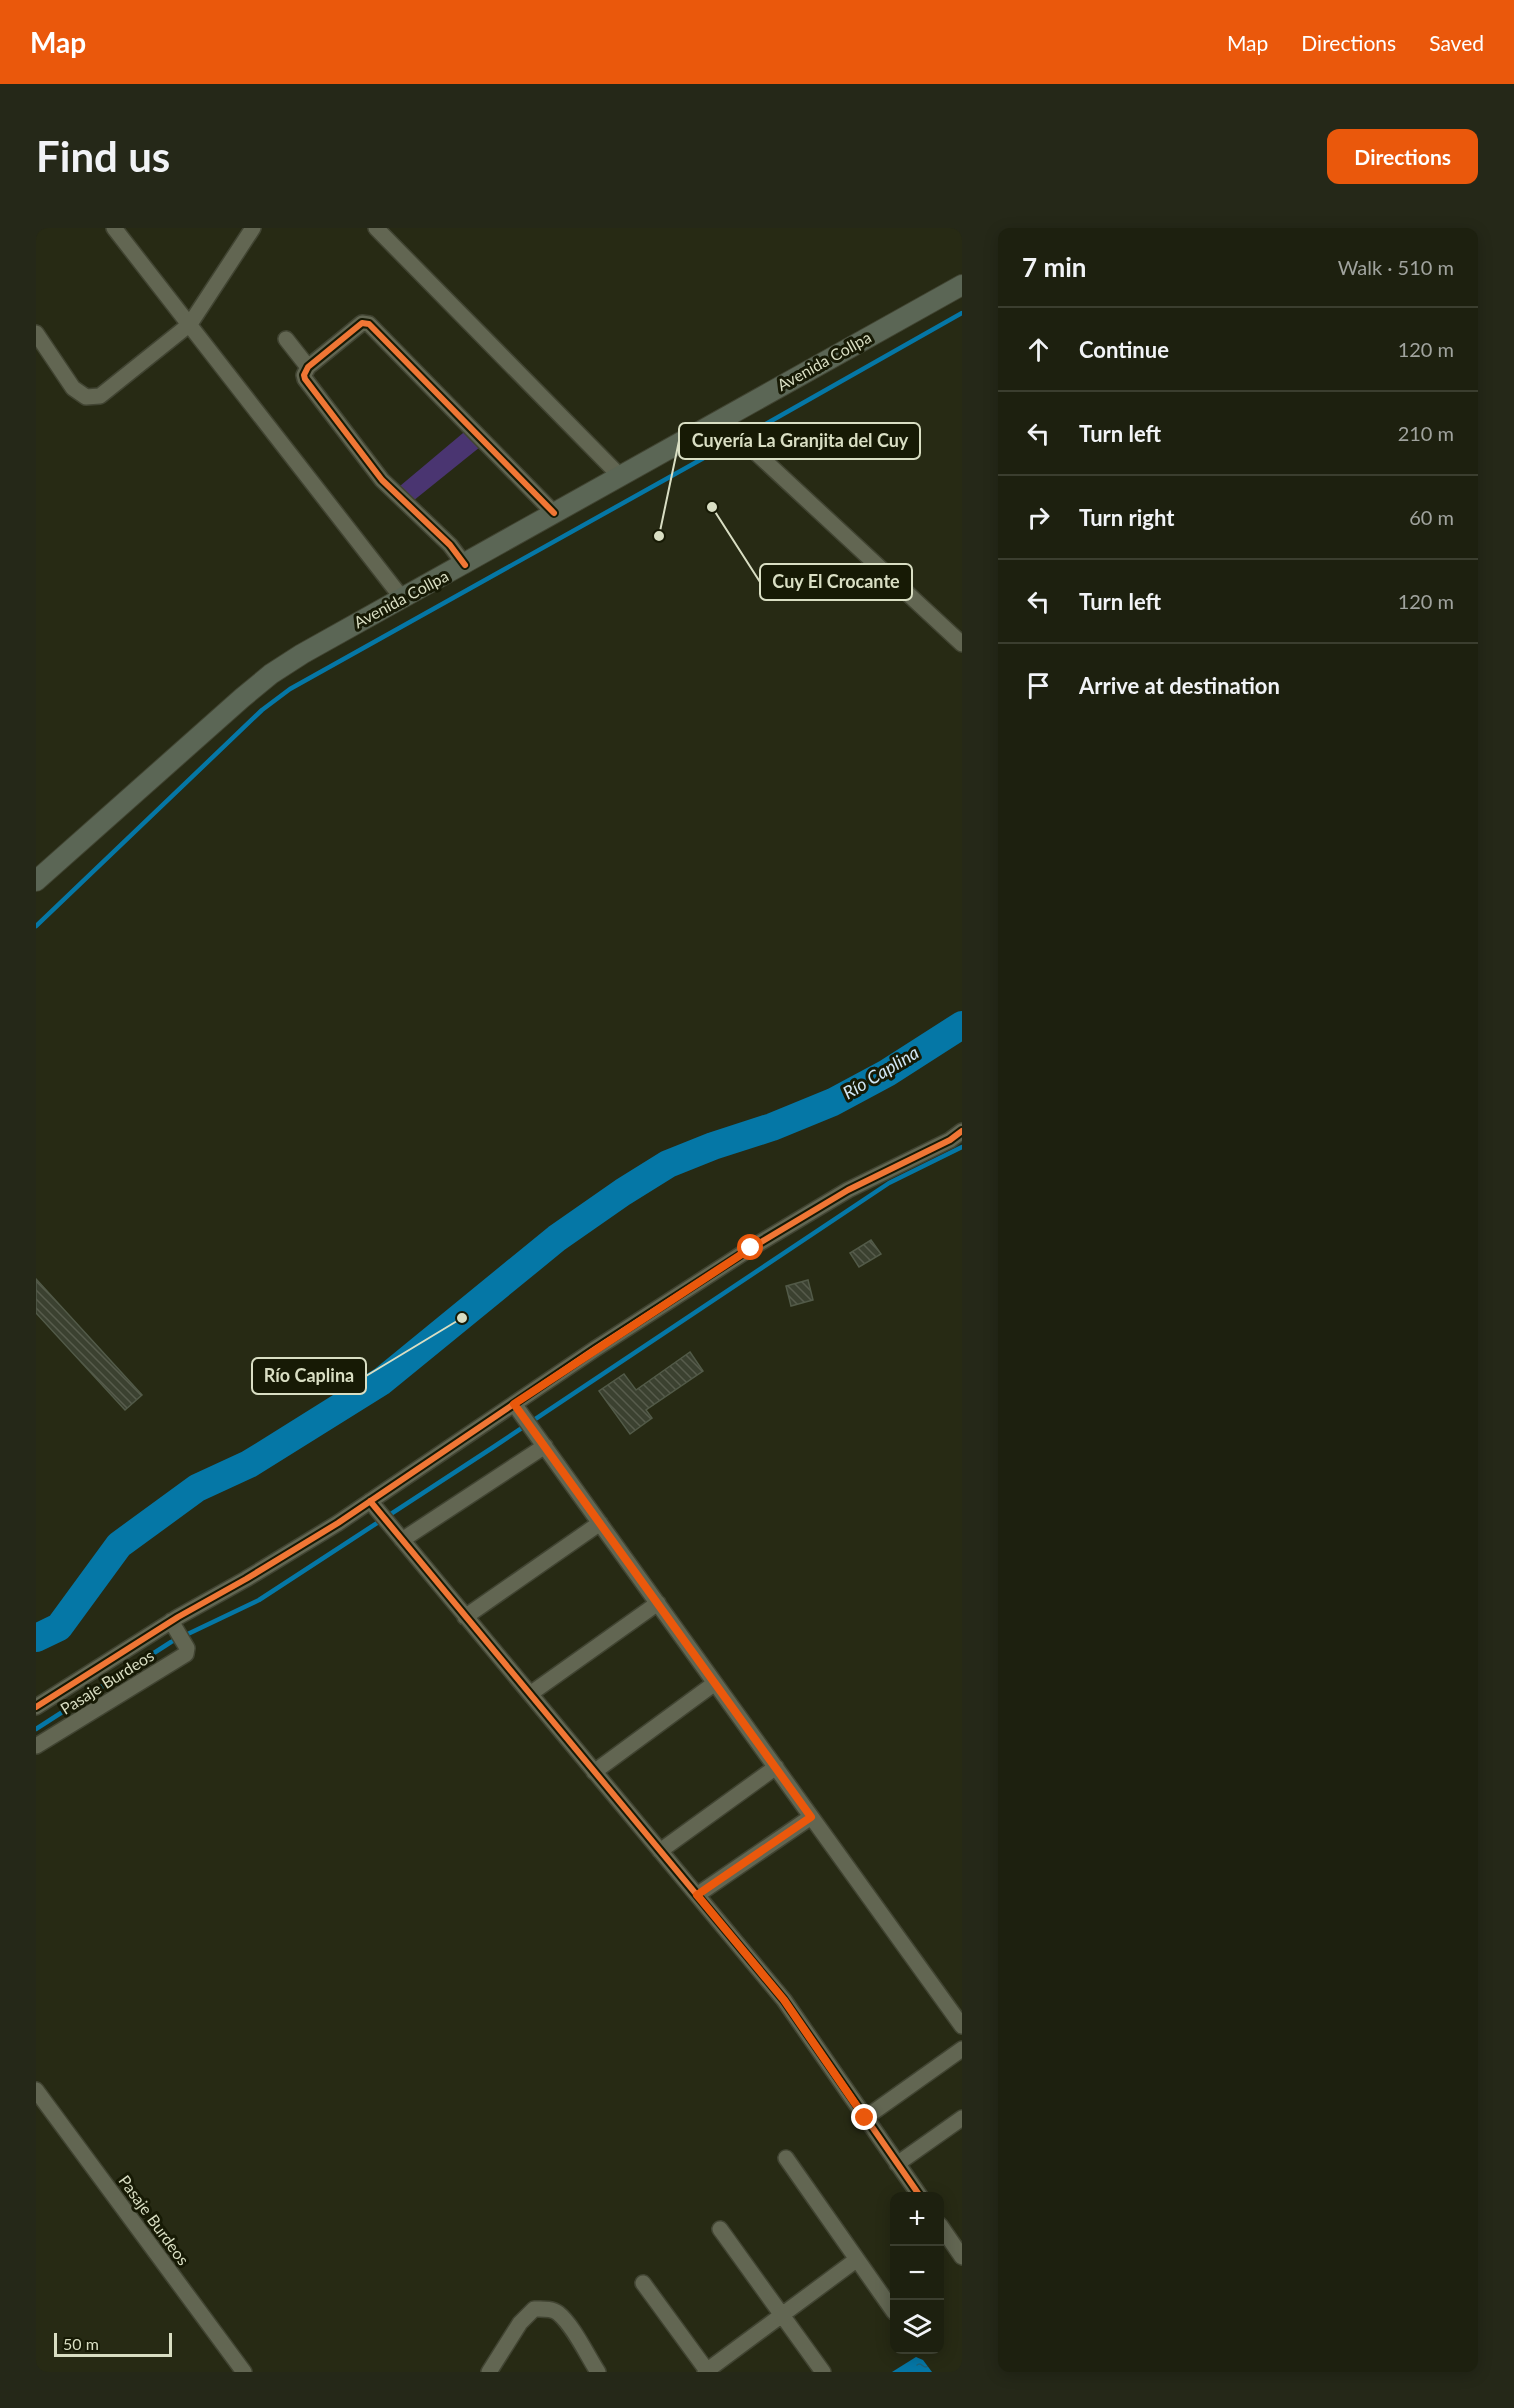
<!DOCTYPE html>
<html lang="en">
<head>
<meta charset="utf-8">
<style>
  :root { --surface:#1d200f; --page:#252818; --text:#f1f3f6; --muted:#a0a39e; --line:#3b3e2f; --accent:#ea580c }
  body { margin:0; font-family:Lato,sans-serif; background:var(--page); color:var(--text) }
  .controls { position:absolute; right:18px; bottom:18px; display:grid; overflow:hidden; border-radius:12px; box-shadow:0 3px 15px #0003 }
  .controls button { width:54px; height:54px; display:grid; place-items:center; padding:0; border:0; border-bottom:2px solid var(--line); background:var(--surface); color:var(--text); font:30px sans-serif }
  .scale { position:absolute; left:18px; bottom:15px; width:118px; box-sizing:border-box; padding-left:6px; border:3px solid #d9dec3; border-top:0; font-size:16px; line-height:21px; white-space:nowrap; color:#d9dec3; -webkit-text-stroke:4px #171a05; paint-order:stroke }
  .stop { position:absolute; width:18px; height:18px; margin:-14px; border:4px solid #ea580c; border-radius:50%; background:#fff }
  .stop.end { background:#ea580c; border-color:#fff; box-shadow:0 2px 6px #0008 }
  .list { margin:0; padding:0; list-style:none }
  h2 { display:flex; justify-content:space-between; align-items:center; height:78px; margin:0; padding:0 24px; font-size:26px }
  h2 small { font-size:20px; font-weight:400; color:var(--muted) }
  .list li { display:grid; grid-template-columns:39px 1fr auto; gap:18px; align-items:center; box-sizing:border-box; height:84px; padding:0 24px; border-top:2px solid var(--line) }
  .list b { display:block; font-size:22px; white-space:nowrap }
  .list em { font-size:20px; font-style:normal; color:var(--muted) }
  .icon { flex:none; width:33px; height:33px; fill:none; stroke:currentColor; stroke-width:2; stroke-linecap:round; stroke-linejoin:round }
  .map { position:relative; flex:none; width:926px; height:2144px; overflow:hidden; border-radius:12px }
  header { display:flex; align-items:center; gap:36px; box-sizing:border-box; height:84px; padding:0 30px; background:var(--accent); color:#fff }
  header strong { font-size:28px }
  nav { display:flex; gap:33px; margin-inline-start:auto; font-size:21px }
  .intro { display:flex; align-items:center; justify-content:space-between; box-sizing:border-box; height:144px; padding:0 36px }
  h1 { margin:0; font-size:42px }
  .button { padding:15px 27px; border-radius:12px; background:var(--accent); color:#fff; font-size:21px; font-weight:700 }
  main { display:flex; gap:36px; padding:0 36px }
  aside { flex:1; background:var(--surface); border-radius:12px; box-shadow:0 3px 15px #0003 }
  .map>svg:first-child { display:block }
</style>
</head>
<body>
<header>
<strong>Map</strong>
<nav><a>Map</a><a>Directions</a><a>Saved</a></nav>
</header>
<div class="intro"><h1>Find us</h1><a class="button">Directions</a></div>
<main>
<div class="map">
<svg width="926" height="2144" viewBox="0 0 926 2144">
  <defs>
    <pattern id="water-ripples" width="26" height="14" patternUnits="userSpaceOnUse" patternTransform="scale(1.5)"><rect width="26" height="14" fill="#0577a6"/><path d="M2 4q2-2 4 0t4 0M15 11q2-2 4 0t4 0" fill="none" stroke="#1d627b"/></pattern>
    <pattern id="building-back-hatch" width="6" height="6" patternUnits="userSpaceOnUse" patternTransform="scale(1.5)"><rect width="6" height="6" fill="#3b4130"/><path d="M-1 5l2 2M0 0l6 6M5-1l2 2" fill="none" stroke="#575c4c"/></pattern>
  </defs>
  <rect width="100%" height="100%" fill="#272a14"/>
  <path fill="#4a3571" d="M433,200L449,215L377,273L364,258Z"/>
  <path fill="url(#water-ripples)" d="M880,2129L887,2132L896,2144H856Z"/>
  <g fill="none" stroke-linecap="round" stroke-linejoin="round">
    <path stroke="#0577a6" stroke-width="4.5" d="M712,206L926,85
      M0,698L226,482L254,461L691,217
      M0,1501L135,1414L223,1372L456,1220L853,955L926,919"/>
    <path stroke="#0577a6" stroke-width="28" d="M0,1410L23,1399L83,1317L161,1260L213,1236L346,1153L521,1010L587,964L632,936L677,918L736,899L797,874L851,845L926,797"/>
  </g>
  <path fill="url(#building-back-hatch)" stroke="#525a48" stroke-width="1.5" d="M835,1012L845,1026L823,1039L814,1025Z
    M0,1051L106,1167L89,1182L0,1085Z
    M772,1052L777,1072L755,1078L750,1058Z
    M654,1124L667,1143L610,1182L616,1190L594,1206L563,1163L588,1146L600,1162Z"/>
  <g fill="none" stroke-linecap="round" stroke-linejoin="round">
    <g stroke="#414432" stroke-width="18">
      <path id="minor" d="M78,0L366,370
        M340,0L584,248
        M0,105L37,160L50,169L64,168L154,96L217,0
        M250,111L272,139
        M688,189L717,222L926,416
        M429,337L414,317L346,252L269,151L268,147L272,139L326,95L333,96L518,285
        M478,1176L926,1798
        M334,1273L748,1772L884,1968
        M366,1312L509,1218
        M429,1389L564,1295
        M494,1466L622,1375
        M0,1479L142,1389L210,1351L302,1295L559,1121L715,1020L812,962L914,912L926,903
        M0,1518L150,1426L151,1420L135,1393
        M558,1544L679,1455
        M624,1623L740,1539
        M661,1667L775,1589
        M0,1862L208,2144
        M829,1890L926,1821
        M750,1930L858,2084
        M861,1936L926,1890
        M904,1997L926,2029
        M684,2001L787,2144
        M607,2055L672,2144
        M453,2144L484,2095L498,2081C506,2081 516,2080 522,2085C537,2097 551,2127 562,2144
        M669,2144L820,2032"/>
    </g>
    <g stroke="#414432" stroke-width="22">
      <path id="major" d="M0,653L206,470L235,446L266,426L926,57"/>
    </g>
    <use href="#minor" stroke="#626652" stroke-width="15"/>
    <use href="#major" stroke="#5b6655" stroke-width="20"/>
    <g stroke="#171a05" stroke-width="10">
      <path id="cycleway" d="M429,337L414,317L346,252L269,151L268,147L272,139L326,95L333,96L518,285
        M334,1273L748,1772L884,1968
        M0,1479L142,1389L210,1351L302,1295L559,1121L715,1020L812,962L914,912L926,903"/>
    </g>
    <use href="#cycleway" stroke="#f07635" stroke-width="6"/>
  </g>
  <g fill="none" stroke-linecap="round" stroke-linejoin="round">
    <path stroke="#ea580c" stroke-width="8" d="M715,1020L478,1176L775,1589L661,1667L748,1772L829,1890"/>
  </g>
  <g text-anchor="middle" stroke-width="6" stroke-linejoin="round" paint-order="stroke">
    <g font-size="16" fill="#d9dec3" stroke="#171a05">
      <text transform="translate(788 133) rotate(-29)" y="6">Avenida Collpa</text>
      <text transform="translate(365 371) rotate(-28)" y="6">Avenida Collpa</text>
      <text transform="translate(71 1454) rotate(-32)" y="6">Pasaje Burdeos</text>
      <text transform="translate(118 1992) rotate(54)" y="6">Pasaje Burdeos</text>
    </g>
    <g font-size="18" font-style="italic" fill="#d1e7f6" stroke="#171a05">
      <text transform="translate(845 845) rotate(-31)" y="6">Río Caplina</text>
    </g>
  </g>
  <path fill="none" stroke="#d9dec3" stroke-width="2" d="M623 308L643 213M676 279L724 354M426 1090L330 1148"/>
  <g fill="#d9dec3" stroke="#171a05" stroke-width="2">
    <circle cx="623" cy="308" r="6"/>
    <circle cx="676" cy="279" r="6"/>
    <circle cx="426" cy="1090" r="6"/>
  </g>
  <g fill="#171a05" stroke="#d9dec3" stroke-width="2">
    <rect x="643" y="195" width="241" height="36" rx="6"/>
    <rect x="724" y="336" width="152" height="36" rx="6"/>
    <rect x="216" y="1130" width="114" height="36" rx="6"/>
  </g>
  <g font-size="18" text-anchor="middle" font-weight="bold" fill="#d9dec3">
    <text x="764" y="219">Cuyería La Granjita del Cuy</text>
    <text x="800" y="360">Cuy El Crocante</text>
    <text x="273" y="1154">Río Caplina</text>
  </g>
</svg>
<div class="controls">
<button>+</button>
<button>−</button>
<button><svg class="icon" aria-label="layers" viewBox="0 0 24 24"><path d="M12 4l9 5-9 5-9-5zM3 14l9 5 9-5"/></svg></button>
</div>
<div class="scale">50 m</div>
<div class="stop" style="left:715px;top:1020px"></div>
<div class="stop end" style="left:829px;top:1890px"></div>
</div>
<aside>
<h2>7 min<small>Walk · 510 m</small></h2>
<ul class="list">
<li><svg class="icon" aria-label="ahead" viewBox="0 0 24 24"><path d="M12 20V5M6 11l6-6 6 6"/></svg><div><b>Continue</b></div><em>120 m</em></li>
<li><svg class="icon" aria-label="left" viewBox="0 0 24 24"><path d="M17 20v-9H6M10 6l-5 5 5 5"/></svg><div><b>Turn left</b></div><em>210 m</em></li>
<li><svg class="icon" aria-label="right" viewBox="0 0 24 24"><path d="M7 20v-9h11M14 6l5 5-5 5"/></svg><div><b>Turn right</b></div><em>60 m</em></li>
<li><svg class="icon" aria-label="left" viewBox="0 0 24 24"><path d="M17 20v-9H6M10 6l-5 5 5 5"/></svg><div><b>Turn left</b></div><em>120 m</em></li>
<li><svg class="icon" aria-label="arrive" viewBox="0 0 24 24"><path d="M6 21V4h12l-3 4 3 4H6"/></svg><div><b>Arrive at destination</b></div></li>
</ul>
</aside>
</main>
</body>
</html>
